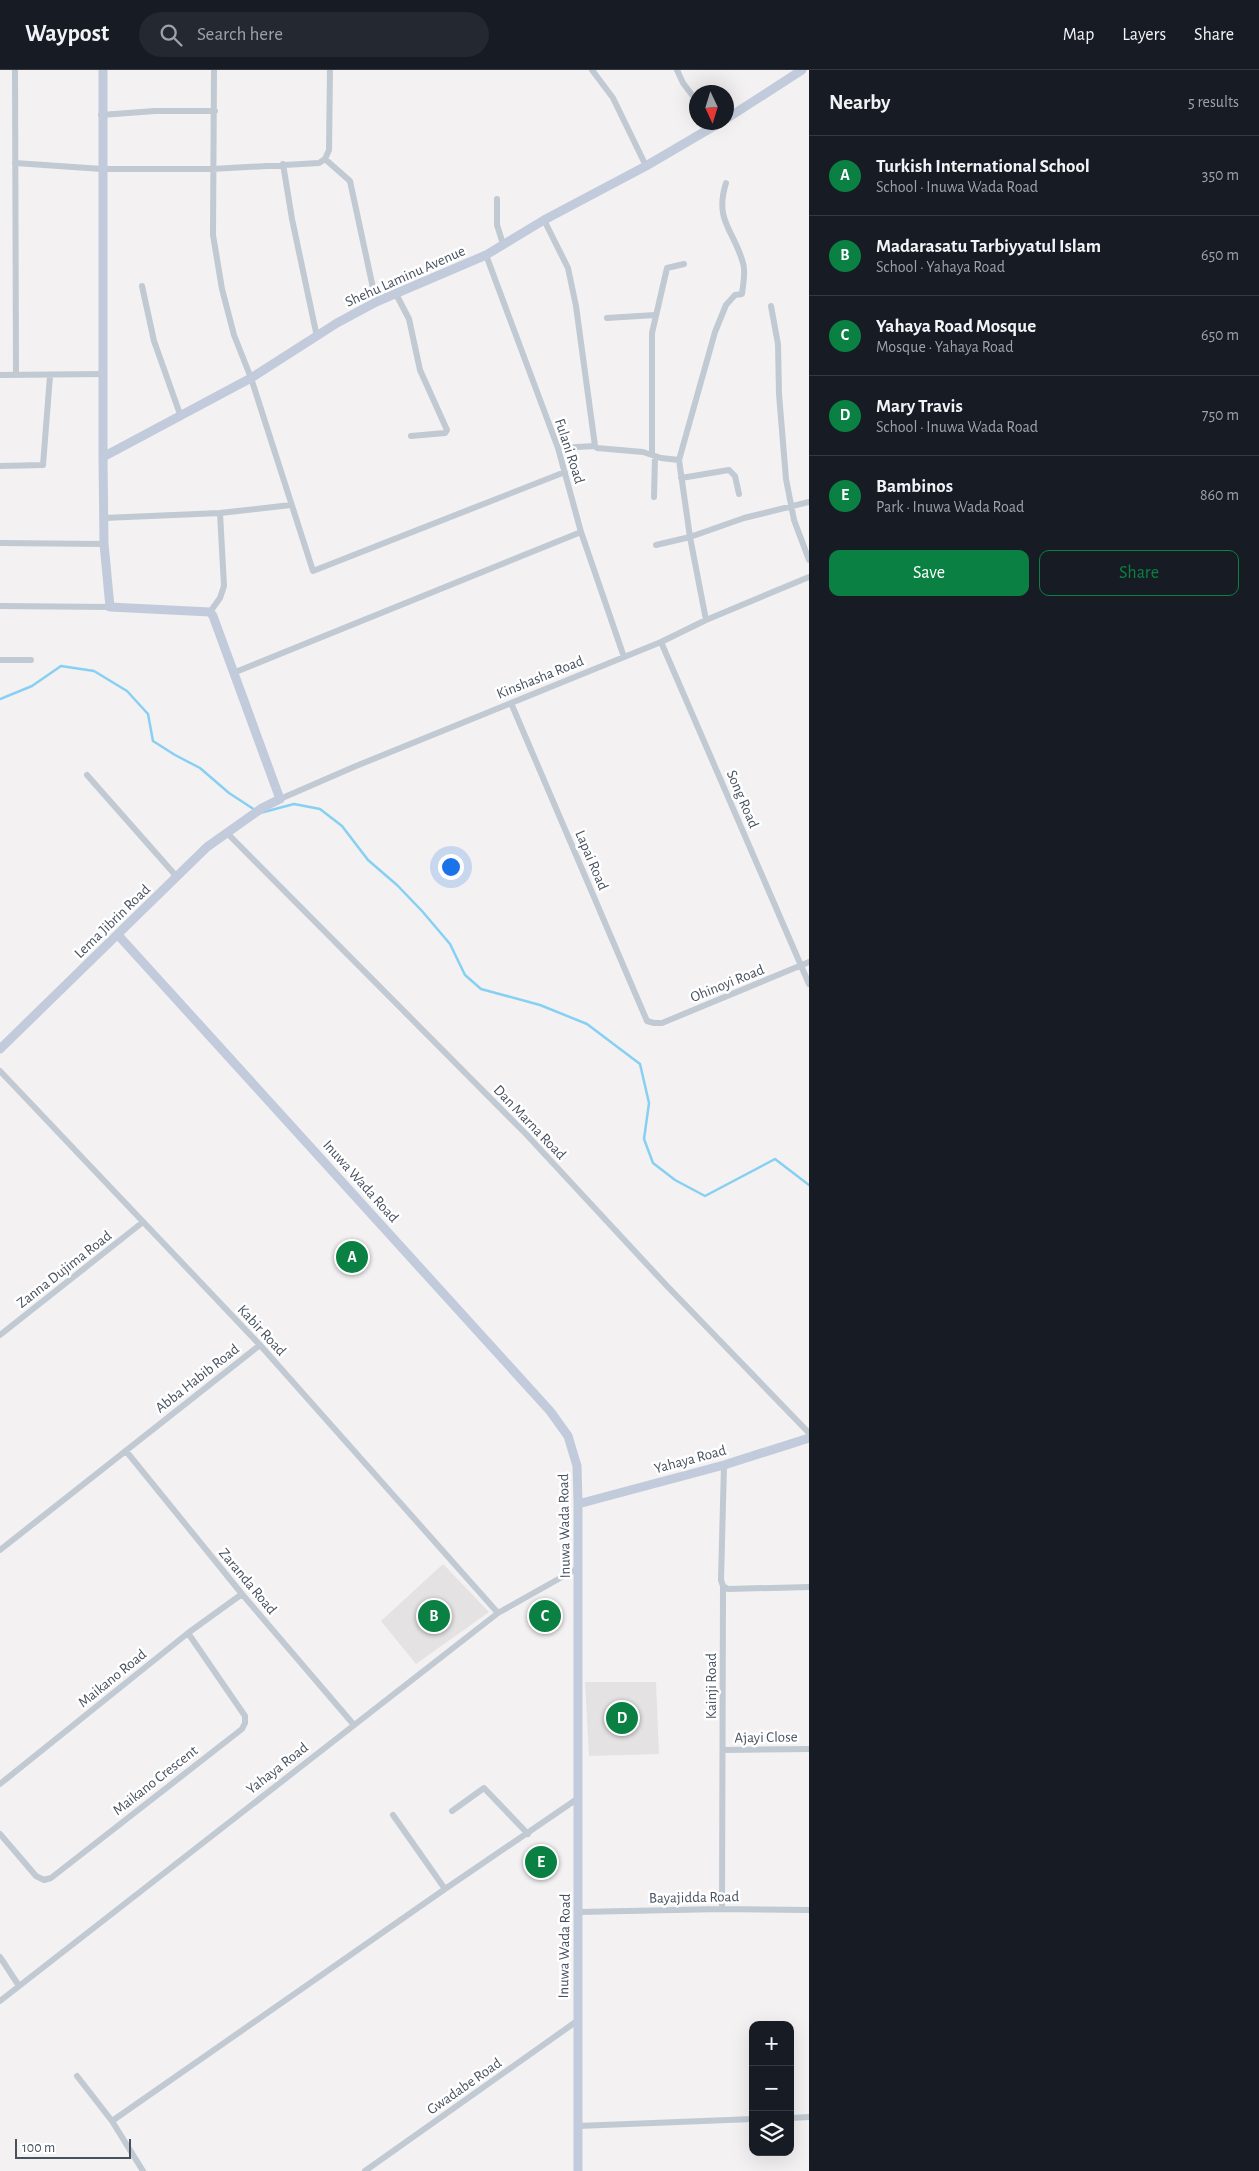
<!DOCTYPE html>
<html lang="en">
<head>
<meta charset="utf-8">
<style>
  :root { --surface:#171b24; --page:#242831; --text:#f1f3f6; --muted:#9ea1a6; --line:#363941; --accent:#0b8043 }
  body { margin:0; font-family:"Alegreya Sans",sans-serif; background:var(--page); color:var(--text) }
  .controls { position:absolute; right:15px; bottom:15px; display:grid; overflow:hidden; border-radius:10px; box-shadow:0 5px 20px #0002 }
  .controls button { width:45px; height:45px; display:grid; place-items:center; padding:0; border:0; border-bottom:1px solid var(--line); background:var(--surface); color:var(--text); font:25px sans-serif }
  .compass { position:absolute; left:689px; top:15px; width:45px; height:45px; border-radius:50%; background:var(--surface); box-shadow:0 5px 20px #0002; rotate:176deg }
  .scale { position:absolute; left:15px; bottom:12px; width:116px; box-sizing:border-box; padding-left:5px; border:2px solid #475160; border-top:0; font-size:14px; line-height:18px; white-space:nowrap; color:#475160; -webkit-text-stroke:4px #fff; paint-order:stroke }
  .you { position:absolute; left:450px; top:796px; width:18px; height:18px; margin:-12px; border:4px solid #fff; border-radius:50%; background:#1a73e8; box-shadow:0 0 0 8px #1a73e833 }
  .badge { display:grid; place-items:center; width:32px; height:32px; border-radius:50%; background:var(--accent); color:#fff; font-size:16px; font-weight:700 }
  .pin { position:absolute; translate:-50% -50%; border:2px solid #fff; box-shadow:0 1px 5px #0006 }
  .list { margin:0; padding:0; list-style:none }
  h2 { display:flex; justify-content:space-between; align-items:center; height:65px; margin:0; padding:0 20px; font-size:21px }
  h2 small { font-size:16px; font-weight:400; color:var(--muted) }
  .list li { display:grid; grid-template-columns:32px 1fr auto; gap:15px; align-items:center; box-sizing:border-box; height:80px; padding:0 20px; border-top:1px solid var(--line) }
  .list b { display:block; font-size:19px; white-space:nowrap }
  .list p { margin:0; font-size:16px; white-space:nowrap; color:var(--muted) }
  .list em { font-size:16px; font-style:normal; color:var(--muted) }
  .actions { display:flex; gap:10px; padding:15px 20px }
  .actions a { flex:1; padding:11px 0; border:1px solid var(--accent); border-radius:10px; text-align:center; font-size:18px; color:var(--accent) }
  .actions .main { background:var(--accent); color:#fff }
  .icon { flex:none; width:28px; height:28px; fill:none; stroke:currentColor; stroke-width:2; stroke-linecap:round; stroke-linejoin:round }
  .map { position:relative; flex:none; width:809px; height:2101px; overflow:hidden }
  header { display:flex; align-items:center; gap:30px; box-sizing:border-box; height:70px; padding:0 25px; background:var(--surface); border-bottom:1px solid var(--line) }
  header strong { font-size:24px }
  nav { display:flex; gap:28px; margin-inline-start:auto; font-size:18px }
  .search { width:350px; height:45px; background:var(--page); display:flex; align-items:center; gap:12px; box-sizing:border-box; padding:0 18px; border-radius:28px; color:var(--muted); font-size:19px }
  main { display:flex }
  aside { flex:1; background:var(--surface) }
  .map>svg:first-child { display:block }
</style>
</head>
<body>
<header>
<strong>Waypost</strong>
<div class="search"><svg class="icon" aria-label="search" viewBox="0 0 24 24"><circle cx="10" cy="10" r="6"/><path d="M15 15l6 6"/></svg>Search here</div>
<nav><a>Map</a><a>Layers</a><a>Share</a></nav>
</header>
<main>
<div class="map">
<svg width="809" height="2101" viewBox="0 0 809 2101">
  <rect width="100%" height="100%" fill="#f3f1f1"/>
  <path fill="#e4e2e3" d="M443,1494L489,1542L416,1594L381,1551Z
    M585,1612H656L659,1684L589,1686Z"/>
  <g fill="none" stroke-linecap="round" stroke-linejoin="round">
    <path stroke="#87d0f3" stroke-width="2.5" d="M0,629L32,616L61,596L94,601L127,621L148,644L153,671L175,685L200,698L229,723L255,740
      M260,743L294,734L320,739L342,756L368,790L397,815L422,841L450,874L465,905L481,919L540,935L587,954L640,994L649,1033L644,1069L653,1093L675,1110L705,1126L775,1089L809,1115"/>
    <path stroke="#c1c9d3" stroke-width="6" d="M15,0L16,305
      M214,0L213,165L222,219L234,265L251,308L313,501L565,402
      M592,0L613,28L646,96
      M677,0L683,13L696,30
      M101,45L155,41H215
      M325,89L350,111L376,232
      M15,93L102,99H212L319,93L325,89L329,80L330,0
      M283,94L292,149L317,267
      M497,129V155L503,174
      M544,150L568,198L576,236L595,376
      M486,185L558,378L581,462L624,587
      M142,216L154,271L181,347
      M396,224L409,249L420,300L447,360L445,363L411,366
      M771,236L778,274L779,324L786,409L794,450L809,490
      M607,248L655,245
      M0,305L102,304
      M558,378L595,376L597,378L643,382L661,388L679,390
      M652,385V263L667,198L684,194
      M0,396L43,395L50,306
      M681,408L729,400L735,406L739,424
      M654,427L655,386
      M104,448L220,443L291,435
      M0,473L104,474
      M656,475L690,467L744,448L809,432
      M0,536L110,537
      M210,542L220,528L224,516L220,443
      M706,550L690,467L679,390L715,262L726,235L735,225L742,224C743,214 746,202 743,193C734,160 714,151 726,113
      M661,572L809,914
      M0,590H31
      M233,603L581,462
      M511,633L647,951L654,953H662L809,892
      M87,705L177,807
      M280,729L356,696L661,572L706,550L809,507
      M227,763L525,1063L667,1216L809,1363
      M0,1001L260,1275L498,1543
      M0,1265L143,1152
      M126,1381L242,1524L354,1655
      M0,1480L260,1275L262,1277
      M723,1516L728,1519L809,1517
      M723,1680L809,1679
      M0,1714L188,1563L242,1524
      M452,1741L484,1718L528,1764
      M393,1745L445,1819
      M0,1764L36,1806L44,1810L51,1808L242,1659L245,1653V1646L188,1563
      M722,1839L723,1516L721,1510L724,1395
      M579,1842L722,1839L809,1840
      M0,1887L19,1916
      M0,1931L498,1543L578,1498
      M77,2006L112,2051L143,2101
      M790,2048L809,2047
      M112,2051L445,1819L577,1729
      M578,2056L753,2049
      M365,2101L577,1951"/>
    <path stroke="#c2cbdb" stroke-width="9" d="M726,49L802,0
      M103,387L251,308L337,253L376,232L486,185L544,150L646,96L721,52
      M118,865L550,1341L568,1366L577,1396L578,1434V2101
      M0,979L207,777L262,738L280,729L213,546L210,542L110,537L104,474L103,387V0
      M578,1434L724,1395L809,1368"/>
  </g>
  <g text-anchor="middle" stroke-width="5" stroke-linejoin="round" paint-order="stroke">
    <g font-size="15" fill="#475160" stroke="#fff">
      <text transform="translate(405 206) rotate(-24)" y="5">Shehu Laminu Avenue</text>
      <text transform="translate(570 381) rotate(72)" y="5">Fulani Road</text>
      <text transform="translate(540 607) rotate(-22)" y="5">Kinshasha Road</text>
      <text transform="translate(743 729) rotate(67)" y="5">Song Road</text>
      <text transform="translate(592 790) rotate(67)" y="5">Lapai Road</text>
      <text transform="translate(112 851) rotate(-44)" y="5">Lema Jibrin Road</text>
      <text transform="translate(727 913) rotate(-22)" y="5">Ohinoyi Road</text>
      <text transform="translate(530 1052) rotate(46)" y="5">Dan Marna Road</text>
      <text transform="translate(361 1111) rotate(48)" y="5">Inuwa Wada Road</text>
      <text transform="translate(64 1199) rotate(-38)" y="5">Zanna Dujima Road</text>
      <text transform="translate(262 1260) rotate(47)" y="5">Kabir Road</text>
      <text transform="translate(197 1308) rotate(-38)" y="5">Abba Habib Road</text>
      <text transform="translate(690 1389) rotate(-15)" y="5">Yahaya Road</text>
      <text transform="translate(564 1456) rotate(-91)" y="5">Inuwa Wada Road</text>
      <text transform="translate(248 1511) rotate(50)" y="5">Zaranda Road</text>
      <text transform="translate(112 1608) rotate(-39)" y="5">Maikano Road</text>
      <text transform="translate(711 1616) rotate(-90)" y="5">Kainji Road</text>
      <text transform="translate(766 1667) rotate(-1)" y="5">Ajayi Close</text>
      <text transform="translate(277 1698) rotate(-38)" y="5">Yahaya Road</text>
      <text transform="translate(155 1710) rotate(-38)" y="5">Maikano Crescent</text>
      <text transform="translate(694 1827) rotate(-1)" y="5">Bayajidda Road</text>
      <text transform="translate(564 1876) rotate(-89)" y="5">Inuwa Wada Road</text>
      <text transform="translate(464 2016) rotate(-35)" y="5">Gwadabe Road</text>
    </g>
  </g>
</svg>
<div class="controls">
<button>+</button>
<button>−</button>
<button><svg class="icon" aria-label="layers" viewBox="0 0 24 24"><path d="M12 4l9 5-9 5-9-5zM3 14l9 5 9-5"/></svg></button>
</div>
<svg class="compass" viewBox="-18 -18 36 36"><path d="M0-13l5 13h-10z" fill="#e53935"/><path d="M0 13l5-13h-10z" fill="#9ea1a6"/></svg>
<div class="scale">100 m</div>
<div class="you"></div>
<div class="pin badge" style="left:352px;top:1187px">A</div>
<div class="pin badge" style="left:434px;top:1546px">B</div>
<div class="pin badge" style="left:545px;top:1546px">C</div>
<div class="pin badge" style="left:622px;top:1648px">D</div>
<div class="pin badge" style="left:541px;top:1792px">E</div>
</div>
<aside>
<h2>Nearby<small>5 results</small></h2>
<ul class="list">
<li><span class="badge">A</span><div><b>Turkish International School</b><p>School · Inuwa Wada Road</p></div><em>350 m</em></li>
<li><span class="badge">B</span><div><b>Madarasatu Tarbiyyatul Islam</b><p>School · Yahaya Road</p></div><em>650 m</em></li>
<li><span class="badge">C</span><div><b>Yahaya Road Mosque</b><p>Mosque · Yahaya Road</p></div><em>650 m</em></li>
<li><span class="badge">D</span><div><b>Mary Travis</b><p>School · Inuwa Wada Road</p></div><em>750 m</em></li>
<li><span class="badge">E</span><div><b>Bambinos</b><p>Park · Inuwa Wada Road</p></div><em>860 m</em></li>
</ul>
<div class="actions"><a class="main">Save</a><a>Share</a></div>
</aside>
</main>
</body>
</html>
